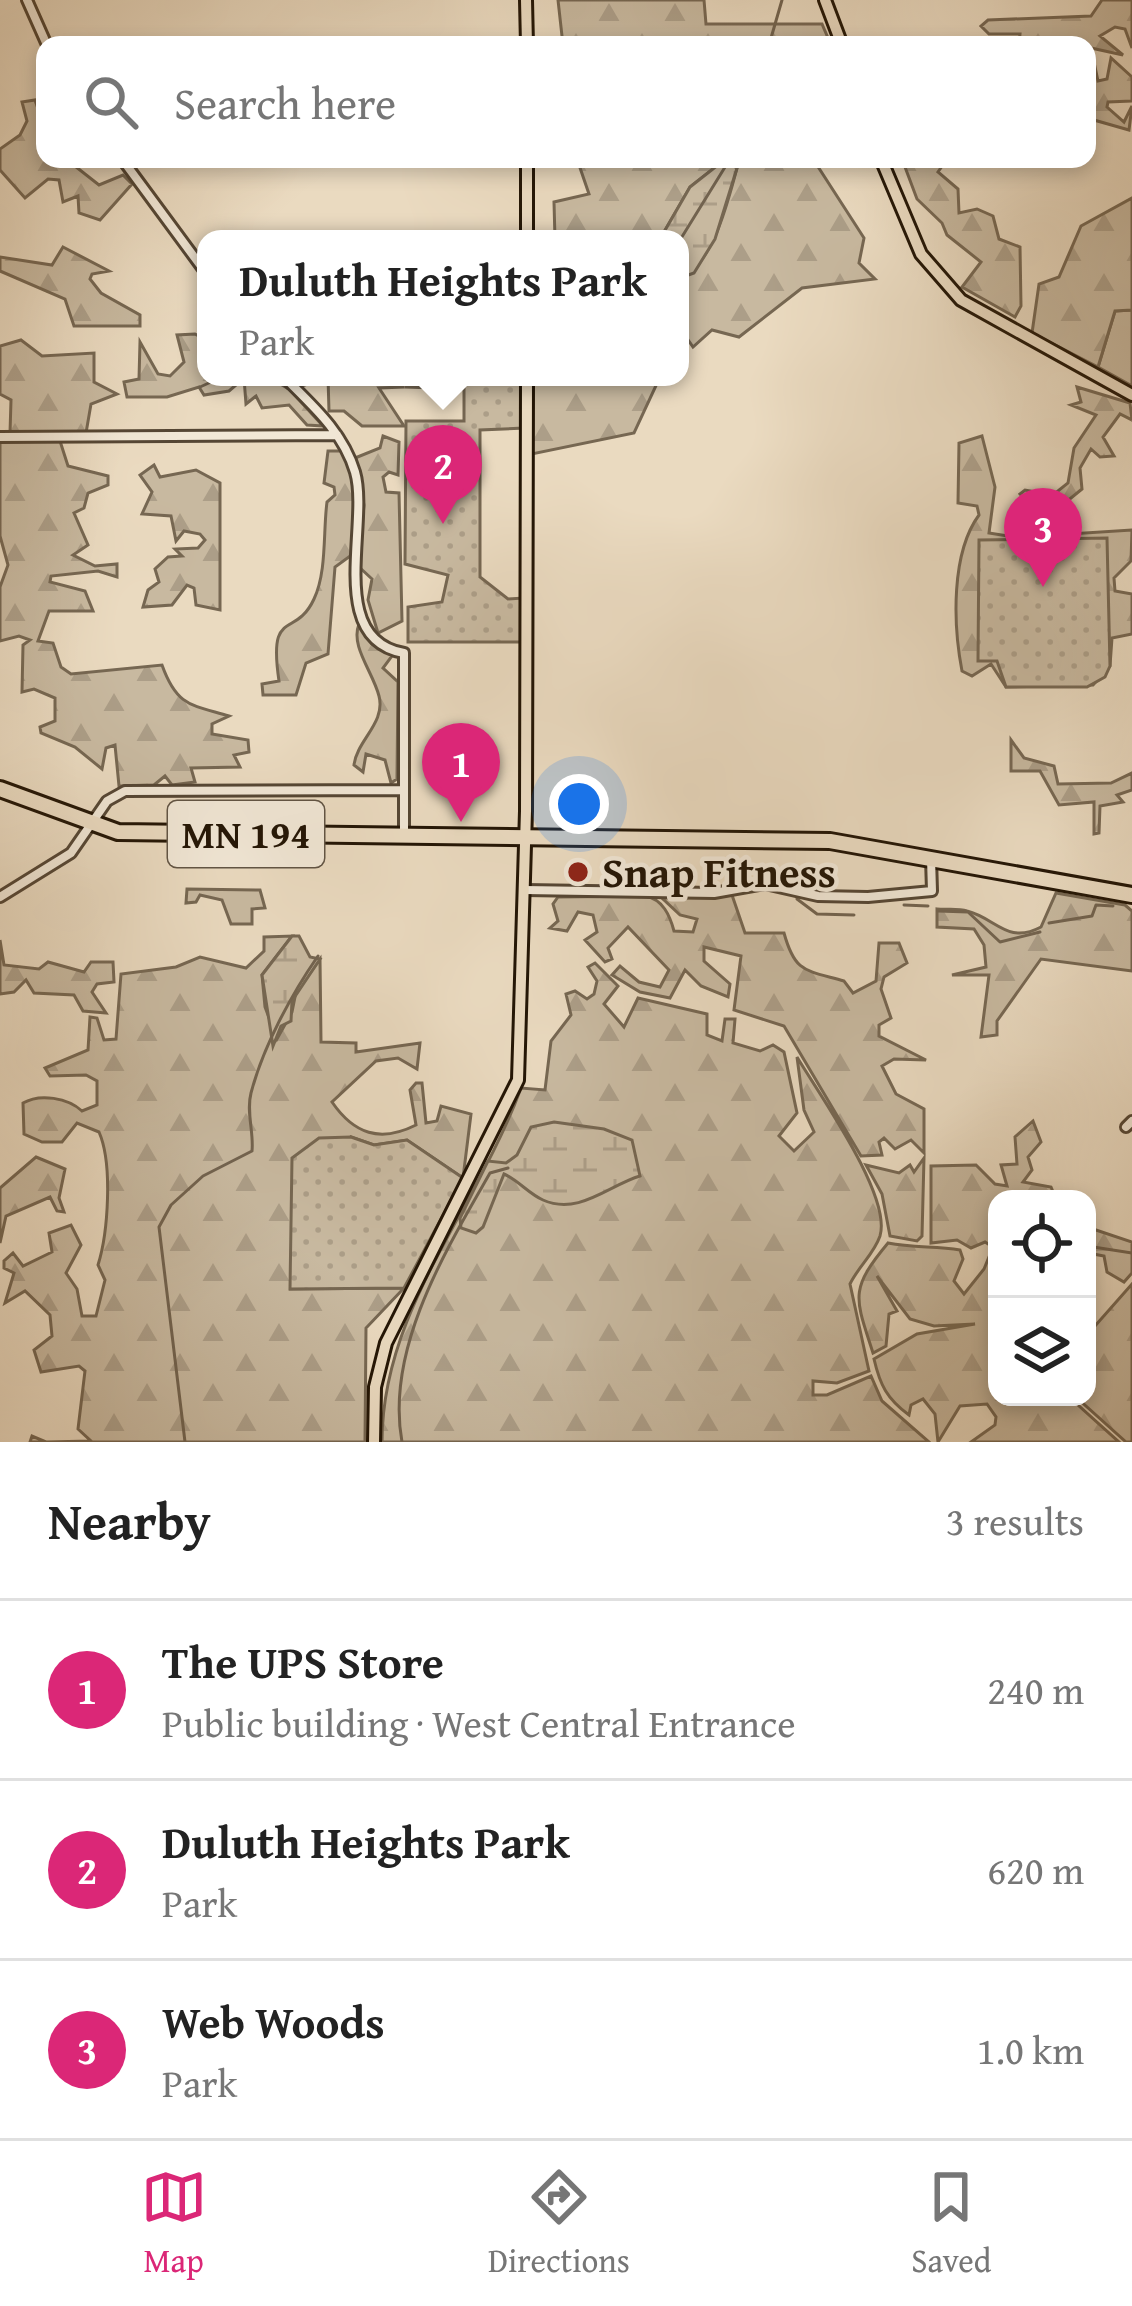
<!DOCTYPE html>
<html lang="en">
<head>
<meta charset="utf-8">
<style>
  :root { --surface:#fff; --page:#f6f6f6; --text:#222; --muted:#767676; --line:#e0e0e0; --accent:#db2777 }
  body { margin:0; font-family:"Gentium Book Plus",serif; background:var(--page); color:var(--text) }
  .controls { position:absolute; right:36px; bottom:36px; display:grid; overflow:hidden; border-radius:24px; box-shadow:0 6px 18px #0003 }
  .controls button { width:108px; height:108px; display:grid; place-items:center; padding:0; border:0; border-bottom:3px solid var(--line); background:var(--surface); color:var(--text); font:60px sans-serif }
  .you { position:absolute; left:579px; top:804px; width:42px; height:42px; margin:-30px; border:9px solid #fff; border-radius:50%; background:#1a73e8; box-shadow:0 0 0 18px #1a73e833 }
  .badge { display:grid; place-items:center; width:78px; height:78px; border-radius:50%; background:var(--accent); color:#fff; font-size:39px; font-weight:700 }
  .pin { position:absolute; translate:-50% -99px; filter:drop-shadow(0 3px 6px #0008) }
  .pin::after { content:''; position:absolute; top:63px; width:42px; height:36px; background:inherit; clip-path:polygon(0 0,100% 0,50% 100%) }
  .popup { position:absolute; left:197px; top:230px; width:492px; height:156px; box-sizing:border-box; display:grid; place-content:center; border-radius:24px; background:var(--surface); filter:drop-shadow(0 3px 9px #0005); font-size:39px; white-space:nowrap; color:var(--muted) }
  .popup b { font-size:45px; color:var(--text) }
  .popup::after { content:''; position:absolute; left:50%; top:100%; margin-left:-24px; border:24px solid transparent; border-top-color:var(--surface) }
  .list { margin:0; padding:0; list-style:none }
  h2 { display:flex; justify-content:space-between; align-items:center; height:156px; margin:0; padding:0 48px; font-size:51px }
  h2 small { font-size:39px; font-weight:400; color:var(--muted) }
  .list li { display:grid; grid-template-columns:78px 1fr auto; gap:36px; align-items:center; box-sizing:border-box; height:180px; padding:0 48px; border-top:3px solid var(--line) }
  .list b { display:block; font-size:45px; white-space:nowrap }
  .list p { margin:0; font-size:39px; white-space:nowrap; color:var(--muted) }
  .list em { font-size:39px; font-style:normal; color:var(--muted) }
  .icon { flex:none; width:66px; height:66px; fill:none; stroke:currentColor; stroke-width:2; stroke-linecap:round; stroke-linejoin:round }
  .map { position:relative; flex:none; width:1132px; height:1442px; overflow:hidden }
  .search { position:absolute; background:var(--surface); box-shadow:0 6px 18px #0003; left:36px; right:36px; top:36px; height:132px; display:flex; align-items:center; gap:30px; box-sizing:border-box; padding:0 42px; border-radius:24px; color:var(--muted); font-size:45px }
  .sheet { height:696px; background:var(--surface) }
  nav { display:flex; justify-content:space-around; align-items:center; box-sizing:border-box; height:168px; border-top:3px solid var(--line); background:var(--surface); font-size:33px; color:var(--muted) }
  nav a { display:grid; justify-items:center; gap:6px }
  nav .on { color:var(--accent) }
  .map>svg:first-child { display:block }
</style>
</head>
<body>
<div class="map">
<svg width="1132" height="1442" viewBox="0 0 1132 1442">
  <defs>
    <pattern id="forest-firs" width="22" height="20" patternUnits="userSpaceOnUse" patternTransform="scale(3)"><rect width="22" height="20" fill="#c8b9a0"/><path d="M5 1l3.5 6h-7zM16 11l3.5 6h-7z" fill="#ac9e88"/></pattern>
    <pattern id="wetland-marsh" width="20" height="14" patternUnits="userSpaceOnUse" patternTransform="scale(3)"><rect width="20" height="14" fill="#c8b9a0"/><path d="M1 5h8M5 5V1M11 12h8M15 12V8" fill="none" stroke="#ac9e88"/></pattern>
    <pattern id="park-dots" width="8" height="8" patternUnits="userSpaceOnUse" patternTransform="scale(3)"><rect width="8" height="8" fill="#c8b9a0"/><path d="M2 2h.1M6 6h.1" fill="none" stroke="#ac9e88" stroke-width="1.8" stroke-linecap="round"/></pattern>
  </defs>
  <rect width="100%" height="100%" fill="#eadac0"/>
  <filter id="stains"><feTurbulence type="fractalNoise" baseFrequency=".00167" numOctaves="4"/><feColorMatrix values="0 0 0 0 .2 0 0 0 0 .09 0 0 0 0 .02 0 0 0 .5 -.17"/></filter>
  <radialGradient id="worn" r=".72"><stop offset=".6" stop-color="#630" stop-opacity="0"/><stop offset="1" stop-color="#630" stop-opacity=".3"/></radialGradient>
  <path fill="#c8b9a0" stroke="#766752" stroke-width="3" d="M1132,310V386L1098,367L1115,311Z"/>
  <path fill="url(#forest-firs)" stroke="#766752" stroke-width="3" d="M558,0H704L706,24H822L831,45H563Z
    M1102,0H1132V48L1125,29L1115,27L1100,36L1123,55L1091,48L1098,81L1107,79L1111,58L1132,77V101L1108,102L1107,107L1124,122L1132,106L1129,130L1087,118V45H1019L1020,34H989L981,26L988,20L1091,16Z
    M35,100L45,129V159H66L99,185L123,175L132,184L100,220L79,213L78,196L63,202L59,180L48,179L25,198L0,170V149L20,135L27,121L22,102Z
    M577,159H813L864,238L859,263L875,279L802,288L739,337L712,330L693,347L680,328V278C713,265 728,201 737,168L723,161L690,187L660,239H555L554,202L589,194Z
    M902,159H947L938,172L958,189L959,213L977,209L993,216L999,239L1020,247L1021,306L1015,317L962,287L981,262L947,235L942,223L917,199Z
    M1132,198V310L1115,311L1098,367L1032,333L1039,284L1059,277L1081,226Z
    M63,247L109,271L92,274L90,279L101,293L140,315V326H74L65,299L0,271V257L52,265Z
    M195,334L206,340V377H278L323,426L307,425L289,405L262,408L256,396L246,404L244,378L229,391L204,395L199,387L167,397H127L124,382L139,379L140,342L158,374L170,376L184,362L177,335Z
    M21,340L42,356L94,353V382L117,394L91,404L86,433H10L11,400L0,394V346Z
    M328,377H403V387L379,388L404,426H362L344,411H329Z
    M530,377H660L634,433L527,455Z
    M1077,387L1130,403L1132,420L1120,414L1103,437L1114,456L1100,457L1091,449L1080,468L1082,489L1044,520L1020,494L1025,490L1053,495L1068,483L1074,448L1096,415L1071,405L1081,402Z
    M383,436L399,442L398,475L389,472L383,477L386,492L399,493L402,621L378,633L368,600L372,579L358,566L364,505L355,458L380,448Z
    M982,436L995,487L989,533L1014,537L1049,527L1054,535L1132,530L1131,561L1114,578L1115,591L1132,594V634L1112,638L1110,666L1093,685L1006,687L991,664L972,676L962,671C953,624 951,553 979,515L977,506L958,503L959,443Z
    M0,440L60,441L68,466L108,476V485L88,493L84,508L74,513L88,545L73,555L95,566L117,564V577L98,571L51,576L50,582L85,591L93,611H49L38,641L53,643L61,667L71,674L162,665C177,707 192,705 229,716L212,724V734L248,740L249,752L234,755L240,767L191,768L195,782L172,785L165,776L154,785L119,786L115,745L106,748L102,769L75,747L41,733L40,727L55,721V698L34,689L22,692L23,645L30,640L19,636L0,641V587L8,565L0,536Z
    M328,451H345L356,489L353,554L335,567L328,654L306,663L296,695H263L262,684L279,681C268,606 295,640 314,599C327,572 323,531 327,502L335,495L334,487L324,483Z
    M154,465L160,477L196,470L220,483V610L196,605L194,588L187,585L172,605L143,607L148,590L159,582L155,569L168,557L182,556L175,549L198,548L205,540L200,534L184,531L176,541L171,516L142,514L152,492L140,475Z
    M359,624L392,656L383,668L398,682L397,779L391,783L385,760L366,754L363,772L354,765C357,740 386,723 379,696C373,672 350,646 359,624Z
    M1011,740L1024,758L1054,766L1058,784L1111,783L1132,773V790L1117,795L1123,802L1100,806L1099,833L1094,834V802L1059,805L1040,771H1011Z
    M187,889L260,890L265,908L252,909V924H231L222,900L200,895L196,902L186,903Z
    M1056,893L1125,905L1132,911V971L1041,959L997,1021V1035L981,1037L989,975H952L986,967L984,945L974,929L937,927V909C947,910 958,908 967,911C996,918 1007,945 1041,927Z
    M732,895L745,933H784C795,973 805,970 844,981L853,993L876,981L879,943H899L907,963L884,977L881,989L891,1018L879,1025V1036L926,1060L894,1059L882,1066L896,1094L924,1109V1153L911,1140L895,1149L884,1138L879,1142L882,1155L861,1156L784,1026L734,1010L741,956L704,947V961L730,984L728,997L701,986L685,970L670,998L640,992L612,975L620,966L639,982L660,987L669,970L628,927L608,948L612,959L605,962L585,940L597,932L593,915L578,912L567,931L550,928L558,921L553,904L558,897L645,896C663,899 670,916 674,931L693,932L697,919L680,915L662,898Z
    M292,936L262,975L265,1007L277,1039L292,1012L296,992L320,959L321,1042L356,1043V1052L420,1043L417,1069L398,1058L376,1061L332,1102C354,1134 380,1143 416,1125L410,1090L416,1083H422L426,1123L437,1121L441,1106L471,1114L463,1178L407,1140L374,1145L351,1137L291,1289L404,1288L366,1328L365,1442H30L32,1436L46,1442L91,1441L78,1429L85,1371L79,1366L41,1372L34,1350L52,1336L50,1315L25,1291L5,1303L14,1273L4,1268V1261L13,1253L23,1266L52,1252L49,1233L71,1225L81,1245L66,1273L77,1289L82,1316H96L105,1280L98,1265C108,1233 113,1164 99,1132L77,1123L62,1142H42L24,1134L23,1103C40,1093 68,1098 82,1111L97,1105V1081L86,1075L50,1076L45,1068L88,1050L90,1017L97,1018L104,1040L116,1039L121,974L176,967L200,957L246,968L264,951V937Z
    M0,940L4,965L39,969L48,962L84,972L91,962H113L114,982L97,984L92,992L106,1013L83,1011L74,995L34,993L26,980L14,992L0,994Z
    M595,963L618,986L604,1004L624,1027L638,998L707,1014V1035L722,1041L725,1019H735L733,1043L760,1051L773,1045L784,1052L797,1113L779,1136L794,1151L814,1132L804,1110L797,1057C819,1094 892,1196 880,1236C874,1254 858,1267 850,1284L869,1371L837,1383L813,1381V1395H827L871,1376L882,1401L929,1442H382C382,1309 477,1209 521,1088L545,1090L551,1041L571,1015L566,994L575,991L587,999L594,994L597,981L588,967Z
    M1033,1121L1041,1142L1028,1157L1032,1170L1023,1182L1051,1187L1056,1199H997V1397H1069L1119,1442H971L995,1425L996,1417L987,1404L960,1406L938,1442L935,1414L923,1399L911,1405L909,1415C887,1399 880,1385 874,1359L917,1334L975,1324L934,1326L910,1319L877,1276L897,1311L889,1314L886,1346L873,1353C855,1297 849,1290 888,1243C913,1248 935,1246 960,1250L963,1259L954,1281L964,1294L984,1269L993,1247L985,1242L971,1248L957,1240L931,1243V1166L976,1165L995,1184L1007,1186L1001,1165L1017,1164L1015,1137Z
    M36,1157L65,1169L59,1198L64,1212L57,1211L50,1197L6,1216L0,1243V1188Z
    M924,1158L922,1236L917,1241L890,1236L882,1194L866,1165L899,1173L910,1165L914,1172Z
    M1087,1227L1132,1242V1273L1124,1282L1107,1272L1104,1256L1093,1254L1087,1261Z
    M1132,1284V1442H1126L1076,1397H1087V1335Z"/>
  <path fill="url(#wetland-marsh)" stroke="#766752" stroke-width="3" d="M723,161L737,168L715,239L694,273L680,278V239H660L690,187Z
    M292,936H299L310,957L320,959L292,1001L291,1021L281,1026L273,1046L262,975Z
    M554,1122L604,1129L632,1140L640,1176C609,1185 579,1216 543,1200C529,1194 518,1180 504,1174L483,1227L476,1233L461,1228L460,1218L488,1161L506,1163L517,1155L531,1127Z"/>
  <path fill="url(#park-dots)" stroke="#766752" stroke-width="3" d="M406,377H524V428L480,430V577L508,599L523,598L521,642H408V607L442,602L448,575L405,564L406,421H464V389L406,387Z
    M1107,538L1110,666L1105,677L1087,687H1006L997,661H978L979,540Z
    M351,1137L374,1145L407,1140L463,1178L404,1288L290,1289L292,1158L319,1138Z"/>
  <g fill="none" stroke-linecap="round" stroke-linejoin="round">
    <path stroke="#72634f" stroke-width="3" d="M769,45L782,0
      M680,240L730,159
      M269,377L287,388
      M373,377L401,379
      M410,378L461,377
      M331,380L360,377
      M302,386L321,379
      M200,387L222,377
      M797,899L817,914L854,915
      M904,905L928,906
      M938,911L968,912L1000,942L1040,932
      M1049,923L1092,916L1096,905L1113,906
      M1087,1246L1132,1253
      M185,1442L159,1227L171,1205L203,1176L252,1151C254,1132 246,1112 251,1093C263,1047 291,995 318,956
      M402,1442C385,1349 446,1250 490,1173L508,1168"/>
    <g stroke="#554634" stroke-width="14">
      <path id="minor" d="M27,0L47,45
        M122,159L206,273
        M284,377C313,406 343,432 355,472C370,524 325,639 404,653V834
        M0,437L337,435
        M525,890L714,893L765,884L818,896L868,897L932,891L931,858
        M0,897L71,853L107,801L125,791L404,790
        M1126,1127L1132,1121"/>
    </g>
    <g stroke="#231505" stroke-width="16">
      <path id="major" d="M526,0L527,45
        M825,0L842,45
        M527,159V239
        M881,159L921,254L961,300L1132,395
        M374,1442L375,1387L386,1343L518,1080L526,811L527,377"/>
    </g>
    <g stroke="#231505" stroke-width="20">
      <path id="highway" d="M0,789L118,832L830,841L1132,895"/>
    </g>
    <use href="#minor" stroke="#f1e7d6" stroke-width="8"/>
    <use href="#major" stroke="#eadac0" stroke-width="10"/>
    <use href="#highway" stroke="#eadac0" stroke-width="14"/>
  </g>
  <circle fill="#8f2418" stroke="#f1e7d6" stroke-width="4.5" cx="578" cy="872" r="12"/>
  <g text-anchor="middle" stroke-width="9" stroke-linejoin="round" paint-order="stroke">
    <rect fill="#f1e7d6" stroke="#615444" stroke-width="3" x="168" y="801" width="156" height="66" rx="9"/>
    <g font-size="39" font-weight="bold" fill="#231505">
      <text x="246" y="848">MN 194</text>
    </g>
    <g font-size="42" font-weight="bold" fill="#231505" stroke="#f1e7d6" text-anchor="start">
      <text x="602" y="887">Snap Fitness</text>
    </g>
  </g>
  <rect width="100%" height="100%" filter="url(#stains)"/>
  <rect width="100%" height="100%" fill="url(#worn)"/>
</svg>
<div class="controls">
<button><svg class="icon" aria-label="locate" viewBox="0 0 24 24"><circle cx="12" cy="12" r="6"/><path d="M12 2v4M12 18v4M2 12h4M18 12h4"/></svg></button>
<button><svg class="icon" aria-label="layers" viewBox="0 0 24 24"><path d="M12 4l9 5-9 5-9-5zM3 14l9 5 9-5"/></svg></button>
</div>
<div class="you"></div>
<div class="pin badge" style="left:461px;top:822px">1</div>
<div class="pin badge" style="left:443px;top:524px">2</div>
<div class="popup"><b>Duluth Heights Park</b>Park</div>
<div class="pin badge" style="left:1043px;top:587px">3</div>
<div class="search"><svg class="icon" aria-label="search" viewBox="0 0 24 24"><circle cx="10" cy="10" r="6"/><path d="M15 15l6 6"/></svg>Search here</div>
</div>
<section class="sheet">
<h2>Nearby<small>3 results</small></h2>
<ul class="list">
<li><span class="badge">1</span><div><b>The UPS Store</b><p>Public building · West Central Entrance</p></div><em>240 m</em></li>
<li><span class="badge">2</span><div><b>Duluth Heights Park</b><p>Park</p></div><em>620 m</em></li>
<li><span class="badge">3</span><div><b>Web Woods</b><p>Park</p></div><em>1.0 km</em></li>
</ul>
</section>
<nav>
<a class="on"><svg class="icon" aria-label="map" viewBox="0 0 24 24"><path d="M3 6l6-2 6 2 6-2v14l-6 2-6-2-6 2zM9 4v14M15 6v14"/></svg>Map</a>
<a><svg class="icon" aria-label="directions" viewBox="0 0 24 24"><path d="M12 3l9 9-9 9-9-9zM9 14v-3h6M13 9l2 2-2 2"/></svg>Directions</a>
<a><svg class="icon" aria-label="saved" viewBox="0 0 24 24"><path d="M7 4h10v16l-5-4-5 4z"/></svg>Saved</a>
</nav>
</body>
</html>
